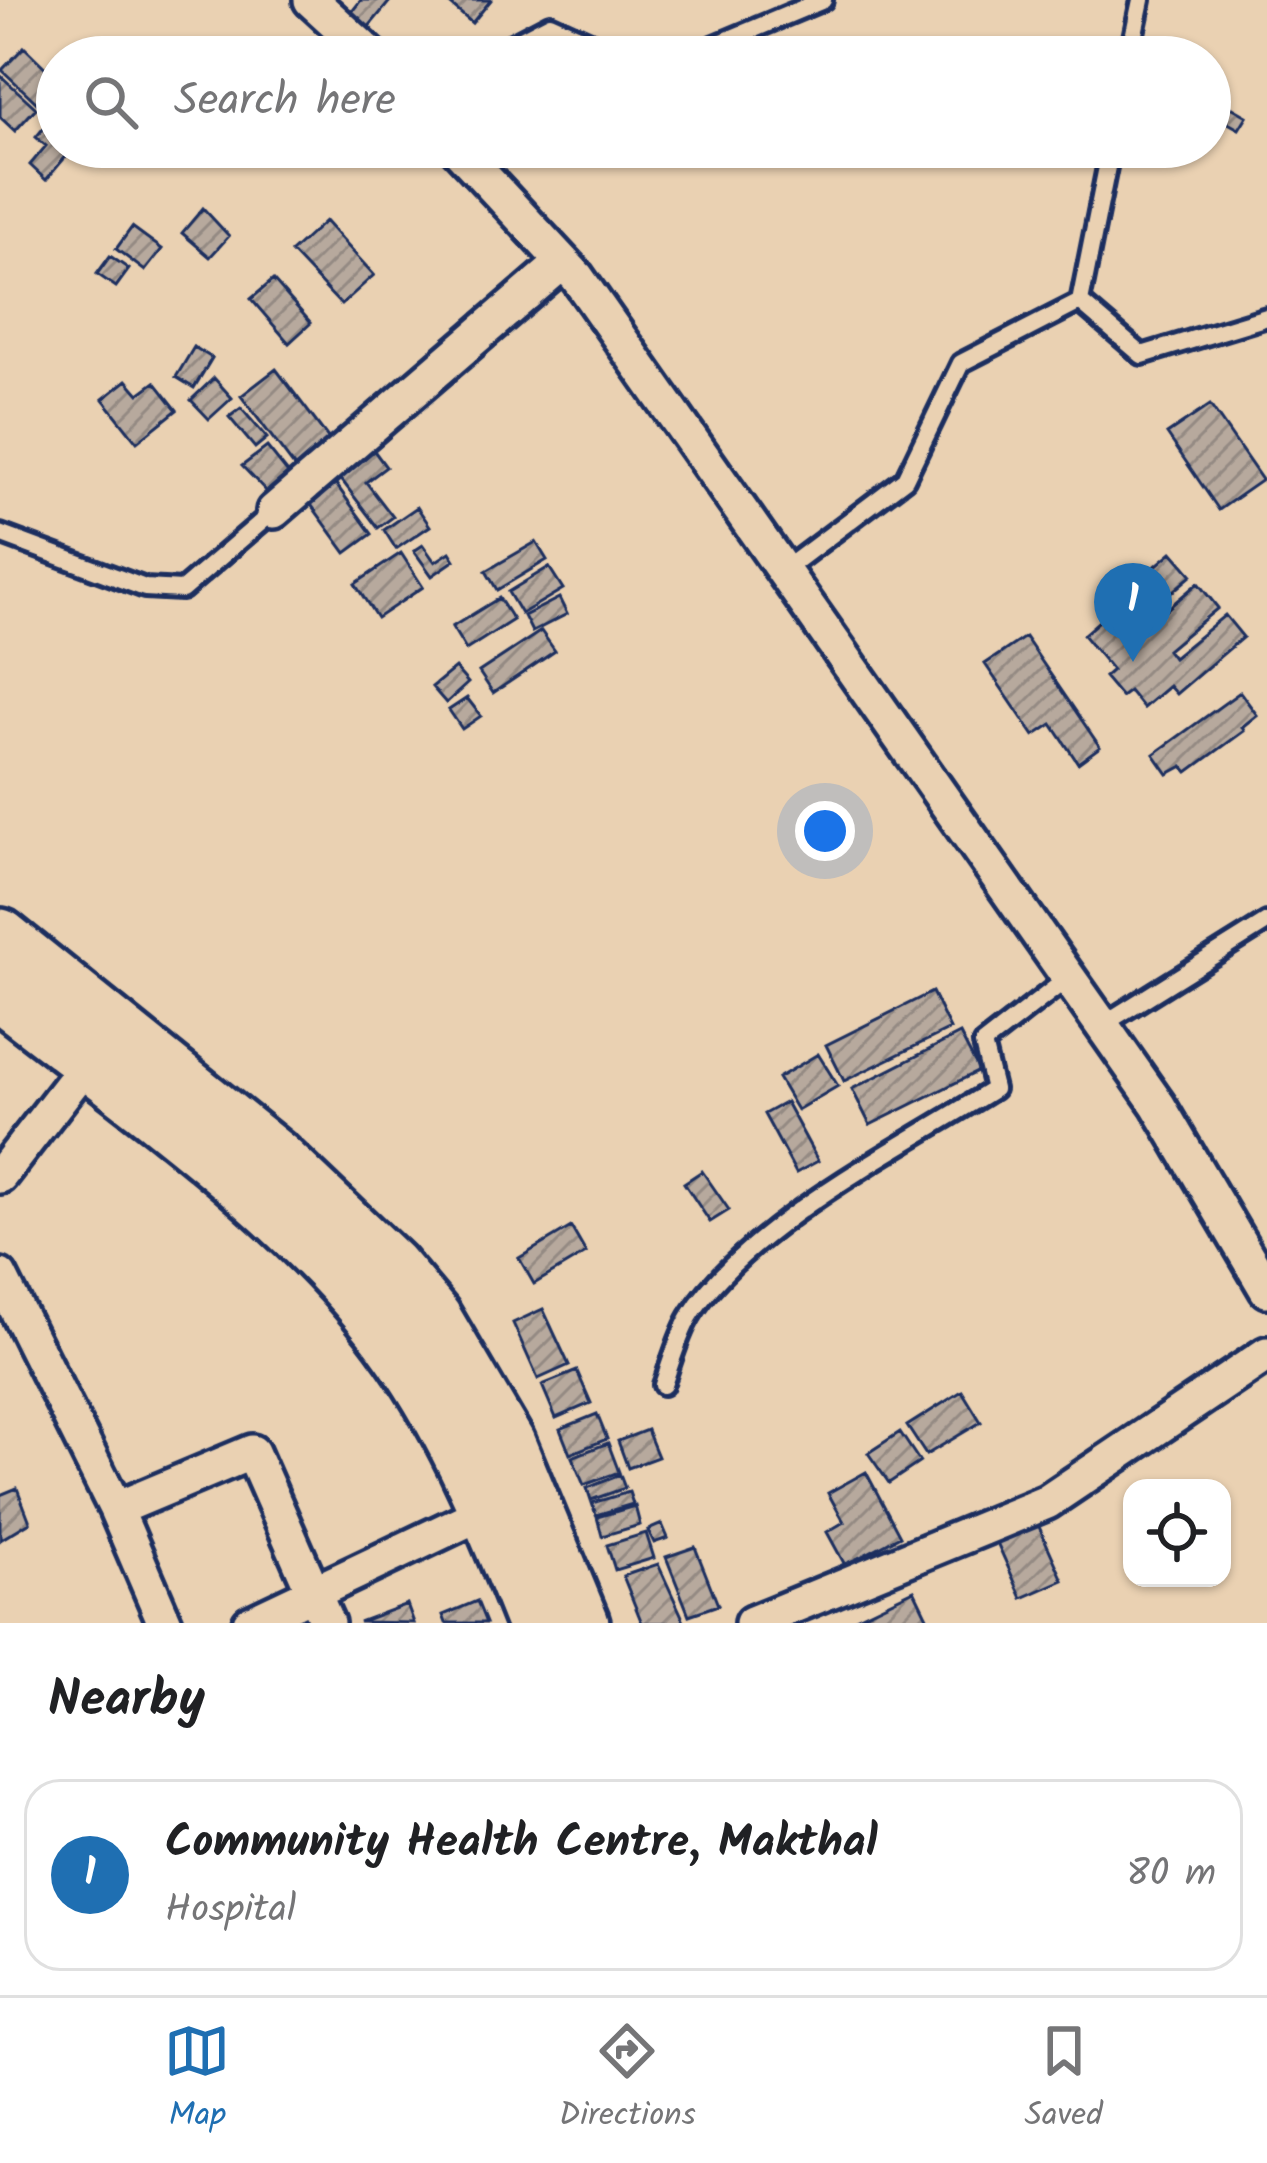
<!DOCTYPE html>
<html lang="en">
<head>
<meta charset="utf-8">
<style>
  :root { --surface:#fff; --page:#f2f2f2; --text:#202124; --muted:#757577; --line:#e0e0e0; --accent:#1f6fb2 }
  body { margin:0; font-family:Kalam,sans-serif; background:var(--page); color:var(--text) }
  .controls { position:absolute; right:36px; bottom:36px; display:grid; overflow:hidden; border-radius:24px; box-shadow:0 3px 9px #0004 }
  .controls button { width:108px; height:108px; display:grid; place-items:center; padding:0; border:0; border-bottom:3px solid var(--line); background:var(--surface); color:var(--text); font:60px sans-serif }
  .you { position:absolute; left:825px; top:831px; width:42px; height:42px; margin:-30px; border:9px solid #fff; border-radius:50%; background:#1a73e8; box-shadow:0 0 0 18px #1a73e833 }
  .badge { display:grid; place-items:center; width:78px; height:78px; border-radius:50%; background:var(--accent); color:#fff; font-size:39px; font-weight:700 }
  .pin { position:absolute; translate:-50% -99px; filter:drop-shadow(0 3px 6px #0008) }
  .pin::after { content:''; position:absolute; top:63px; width:42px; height:36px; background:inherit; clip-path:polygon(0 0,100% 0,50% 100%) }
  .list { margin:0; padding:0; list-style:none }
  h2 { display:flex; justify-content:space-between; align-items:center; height:156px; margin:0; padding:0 48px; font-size:51px }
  h2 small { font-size:39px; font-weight:400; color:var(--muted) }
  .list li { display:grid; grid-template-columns:78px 1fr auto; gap:36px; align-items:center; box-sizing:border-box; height:192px; margin:0 24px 24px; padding:0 24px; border:3px solid var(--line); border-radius:36px }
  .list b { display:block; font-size:45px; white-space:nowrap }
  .list p { margin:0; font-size:39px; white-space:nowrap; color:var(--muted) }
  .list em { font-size:39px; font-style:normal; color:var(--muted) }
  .icon { flex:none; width:66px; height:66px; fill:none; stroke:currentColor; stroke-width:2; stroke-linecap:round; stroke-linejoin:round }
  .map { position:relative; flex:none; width:1267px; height:1623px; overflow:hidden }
  .search { position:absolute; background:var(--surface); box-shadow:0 3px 9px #0004; left:36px; right:36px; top:36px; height:132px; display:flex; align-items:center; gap:30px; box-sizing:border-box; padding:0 42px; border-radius:66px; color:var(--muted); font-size:45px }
  .sheet { height:372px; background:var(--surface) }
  nav { display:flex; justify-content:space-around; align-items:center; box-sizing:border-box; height:168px; border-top:3px solid var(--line); background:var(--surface); font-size:33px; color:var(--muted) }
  nav a { display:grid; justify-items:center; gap:6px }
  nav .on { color:var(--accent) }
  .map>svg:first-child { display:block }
</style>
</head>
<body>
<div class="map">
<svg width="1267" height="1623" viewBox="0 0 1267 1623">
  <defs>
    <pattern id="building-hatch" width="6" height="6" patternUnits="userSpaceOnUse" patternTransform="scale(3)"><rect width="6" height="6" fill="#b7a99d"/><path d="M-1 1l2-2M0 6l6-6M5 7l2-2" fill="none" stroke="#948a83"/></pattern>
  </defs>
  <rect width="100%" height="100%" fill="#ead1b2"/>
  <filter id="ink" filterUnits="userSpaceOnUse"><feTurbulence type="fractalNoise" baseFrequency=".00833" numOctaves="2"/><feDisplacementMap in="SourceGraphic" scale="24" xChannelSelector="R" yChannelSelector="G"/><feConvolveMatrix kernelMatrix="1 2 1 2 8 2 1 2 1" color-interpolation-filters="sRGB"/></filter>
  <g filter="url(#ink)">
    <path fill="url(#building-hatch)" stroke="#1b2f5e" stroke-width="3" d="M361,0H391L367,29L350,14Z
      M445,0H491L472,23Z
      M24,47L57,79L37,103L2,70Z
      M0,75L36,108L15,131L0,117Z
      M1217,99L1247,116L1239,129L1210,113Z
      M56,113L57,147H74L46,180L30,165L46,146L36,137Z
      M203,208L229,236L210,257L182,233Z
      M325,221L374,275L341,305L291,252Z
      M132,227L162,249L145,271L116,249Z
      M110,256L129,269L116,287L97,274Z
      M273,280L311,323L289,343L251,299Z
      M194,347L212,358L194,388L176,377Z
      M276,369L335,447L299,473L241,396Z
      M214,378L232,398L209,419L191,400Z
      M127,380L139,394L155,382L177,410L137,442L103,399Z
      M1210,405L1262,480L1219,510L1167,434Z
      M241,408L267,438L255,448L229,417Z
      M267,447L291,477L269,494L242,466Z
      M372,448L386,467L366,482L393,517L378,528L337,474Z
      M330,476L372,534L346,553L304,495Z
      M417,507L430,526L396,549L384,530Z
      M536,542L547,560L497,590L486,571Z
      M423,545L435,562L450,552L455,560L432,576L414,551Z
      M1172,552L1192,575L1142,617L1148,625L1198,583L1218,608L1167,650L1173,658L1225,615L1243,637L1176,694L1169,686L1143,708L1129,691L1121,697L1104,677L1112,670L1083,635L1112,610L1108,606Z
      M401,553L423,587L377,618L355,584Z
      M549,567L563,589L521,614L508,592Z
      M499,598L513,620L466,650L452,627Z
      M559,598L567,614L532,632L524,616Z
      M541,631L555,651L493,693L479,672Z
      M1025,637L1100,747L1078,763L1052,724L1034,736L985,664Z
      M455,668L468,683L446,703L432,687Z
      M1240,692L1257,715L1242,727L1244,731L1188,772L1183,766L1168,774L1154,754Z
      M467,698L481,716L462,729L449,710Z
      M932,992L950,1029L844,1081L826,1045Z
      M960,1034L979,1071L870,1125L852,1089Z
      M818,1054L838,1086L797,1110L778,1078Z
      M786,1102L818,1161L796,1173L764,1114Z
      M702,1171L729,1210L710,1222L684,1183Z
      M571,1227L586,1253L534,1284L519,1258Z
      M543,1309L569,1365L538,1379L513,1323Z
      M577,1371L591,1403L556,1418L542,1385Z
      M962,1391L981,1422L926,1455L907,1426Z
      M597,1414L607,1439L570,1454L560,1429Z
      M647,1430L658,1457L628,1468L618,1441Z
      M900,1432L920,1462L889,1483L868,1453Z
      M608,1443L619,1472L584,1485L572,1457Z
      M866,1472L900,1536L845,1565L827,1532L844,1522L828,1493Z
      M620,1475L625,1488L591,1500L587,1488Z
      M17,1488L30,1522L0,1540V1495Z
      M629,1492L633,1504L596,1515L592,1503Z
      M635,1506L640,1525L602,1536L597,1517Z
      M1036,1520L1063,1580L1022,1598L995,1538Z
      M662,1524L668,1538L654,1543L648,1530Z
      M646,1533L654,1558L615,1570L607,1545Z
      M695,1547L718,1605L689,1615L666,1557Z
      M658,1564L685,1623H642L623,1576Z
      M914,1590L930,1623H859L856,1618Z
      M477,1601L486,1623H446L443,1615Z
      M407,1604L414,1623L359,1622Z"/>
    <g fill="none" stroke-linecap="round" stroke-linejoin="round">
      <g stroke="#1b2f5e" stroke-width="26">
        <path id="service" d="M487,57L550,24L623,57
          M687,57L823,0
          M1129,57L1141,0
          M1080,302L1142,355L1267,317
          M0,534L145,588L182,590L274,511
          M783,571L905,479L961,363L1080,302L1111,147
          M1102,1025L1267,922
          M663,1385C671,1363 678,1336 690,1316C745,1226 904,1146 994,1089L983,1044L1068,978"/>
      </g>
      <g stroke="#1b2f5e" stroke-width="42">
        <path id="minor" d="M311,0L373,57
          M456,147L577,277L1158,1105L1267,1290
          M274,511L563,262
          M0,1176L89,1061
          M0,1276L116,1509L165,1623
          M116,1509L252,1452L327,1623
          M250,1623L490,1509
          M752,1623L1047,1502L1267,1354"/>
      </g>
      <g stroke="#1b2f5e" stroke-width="66">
        <path id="trunk" d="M0,938L276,1160L390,1268L432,1318L506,1444L580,1623
          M0,991C132,1095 306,1214 402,1352C460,1435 498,1529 535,1623"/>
      </g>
      <use href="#service" stroke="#ead1b2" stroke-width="16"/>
      <use href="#minor" stroke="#ead1b2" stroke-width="33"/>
      <use href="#trunk" stroke="#ead1b2" stroke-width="57"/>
    </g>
  </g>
</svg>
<div class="controls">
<button><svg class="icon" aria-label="locate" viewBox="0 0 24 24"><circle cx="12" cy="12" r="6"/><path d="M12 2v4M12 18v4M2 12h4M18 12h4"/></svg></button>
</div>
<div class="you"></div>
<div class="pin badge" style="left:1133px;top:662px">1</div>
<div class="search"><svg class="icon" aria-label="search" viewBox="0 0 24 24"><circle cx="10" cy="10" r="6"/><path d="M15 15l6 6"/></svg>Search here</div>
</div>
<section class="sheet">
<h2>Nearby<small></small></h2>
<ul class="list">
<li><span class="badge">1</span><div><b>Community Health Centre, Makthal</b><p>Hospital</p></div><em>80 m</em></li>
</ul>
</section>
<nav>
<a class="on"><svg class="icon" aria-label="map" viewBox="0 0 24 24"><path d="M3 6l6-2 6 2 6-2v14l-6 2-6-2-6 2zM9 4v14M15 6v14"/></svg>Map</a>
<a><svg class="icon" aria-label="directions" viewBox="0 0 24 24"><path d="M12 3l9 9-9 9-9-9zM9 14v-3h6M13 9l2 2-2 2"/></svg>Directions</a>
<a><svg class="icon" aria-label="saved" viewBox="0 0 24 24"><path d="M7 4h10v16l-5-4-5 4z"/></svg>Saved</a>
</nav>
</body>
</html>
